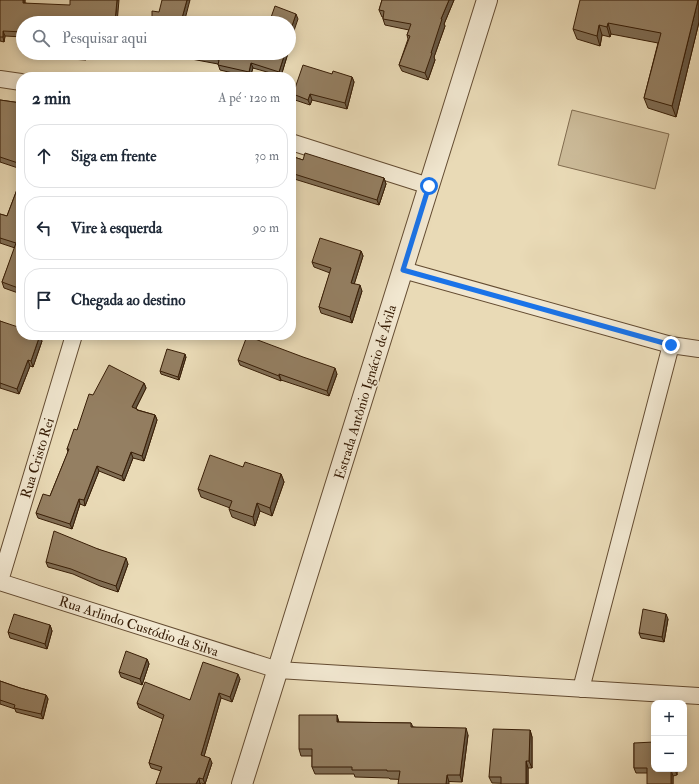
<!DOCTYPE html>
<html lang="pt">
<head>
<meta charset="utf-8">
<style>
  :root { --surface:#fff; --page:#f2f2f3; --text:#1f2937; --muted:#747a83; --line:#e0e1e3 }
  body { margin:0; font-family:"IM FELL Double Pica",serif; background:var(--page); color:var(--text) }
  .controls { position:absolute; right:12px; bottom:12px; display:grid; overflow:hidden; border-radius:8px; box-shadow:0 2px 10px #0003 }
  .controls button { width:36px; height:36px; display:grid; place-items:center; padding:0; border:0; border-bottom:1px solid var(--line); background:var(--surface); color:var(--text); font:20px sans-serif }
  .stop { position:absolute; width:12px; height:12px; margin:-9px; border:3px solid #1a73e8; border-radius:50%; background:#fff }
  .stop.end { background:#1a73e8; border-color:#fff; box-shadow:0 1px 4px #0008 }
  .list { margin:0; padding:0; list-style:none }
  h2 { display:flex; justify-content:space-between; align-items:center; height:52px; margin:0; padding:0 16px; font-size:17px }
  h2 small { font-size:13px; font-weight:400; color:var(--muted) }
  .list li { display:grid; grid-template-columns:26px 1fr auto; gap:12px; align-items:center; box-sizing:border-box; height:64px; margin:0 8px 8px; padding:0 8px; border:1px solid var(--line); border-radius:16px }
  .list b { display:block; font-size:15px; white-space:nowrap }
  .list em { font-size:13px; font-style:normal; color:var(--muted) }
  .icon { flex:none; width:22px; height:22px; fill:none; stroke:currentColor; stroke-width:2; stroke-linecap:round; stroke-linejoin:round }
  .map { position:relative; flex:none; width:699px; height:784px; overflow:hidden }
  .search { position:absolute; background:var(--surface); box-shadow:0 2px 10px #0003; left:16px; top:16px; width:280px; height:44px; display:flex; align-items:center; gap:10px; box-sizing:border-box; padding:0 14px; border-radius:22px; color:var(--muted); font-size:15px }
  .panel { position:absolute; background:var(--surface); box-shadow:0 2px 10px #0003; left:16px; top:72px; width:280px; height:268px; border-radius:16px }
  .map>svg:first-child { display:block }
</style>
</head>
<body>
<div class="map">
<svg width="699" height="784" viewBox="0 0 699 784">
  <rect width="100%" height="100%" fill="#e9dab6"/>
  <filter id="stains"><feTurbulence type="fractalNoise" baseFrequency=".005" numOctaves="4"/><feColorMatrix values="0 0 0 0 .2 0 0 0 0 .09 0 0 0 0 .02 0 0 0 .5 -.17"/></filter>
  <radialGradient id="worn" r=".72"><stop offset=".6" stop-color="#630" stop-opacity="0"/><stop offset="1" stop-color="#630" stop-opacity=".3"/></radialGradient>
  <path fill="#cbba98" stroke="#816c4f" d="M572,110L669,134L655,189L558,165Z"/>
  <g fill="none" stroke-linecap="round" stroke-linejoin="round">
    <g stroke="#644c32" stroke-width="18">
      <path id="minor" d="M0,79L21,82
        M291,142L429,186
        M403,270L671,345L699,349
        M0,581L74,335
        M0,582L278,670L699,696
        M581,689L671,345"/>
    </g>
    <g stroke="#644c32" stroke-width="22">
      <path id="tertiary" d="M242,784L487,0"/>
    </g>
    <use href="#minor" stroke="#f1e7d0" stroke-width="16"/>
    <use href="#tertiary" stroke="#f1e7d0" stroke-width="20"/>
  </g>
  <path fill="#7f6d54" stroke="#371d06" d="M0,0H25V3L117,22L152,23L185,18L187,23H23V37L5,36L4,42L0,41Z
    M382,0H454L444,24L445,26L434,57L435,60L428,80L402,71L399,65L408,39L407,35L409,30L385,25L383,19V17H382L379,10Z
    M699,0V22L676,117L648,108L644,98L658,43L611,34L610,37L602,35L600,46L577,39L573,29Z
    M68,53H86V60L70,59Z
    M100,53H115V54Z
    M183,53H288L281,76L253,68L250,77L220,70L218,64L186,58L185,53Z
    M332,74L352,77L354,82L347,109L312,100L310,105L295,100L293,94Z
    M0,100L21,103V169L0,162Z
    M291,156L303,160L384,178L386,184L379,205L291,178Z
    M21,179V294L4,288L2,282L15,248L0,243V214L7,216Z
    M361,251L363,256L354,284L362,291L352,323L321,313L319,307L330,273L314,267L312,262Z
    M0,321L42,341L33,367L30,366L19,394L0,388Z
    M186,357L179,380L161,374L160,371Z
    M238,360L337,374L329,396L281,380V381L240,365Z
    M144,383L146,388L136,408L138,410L155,415L157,420L144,461L133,458L124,481L99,471L85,506L80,504L72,529L38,518L36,513L50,496L68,452L67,449L77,430Z
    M243,467L281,474L284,482L272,516L260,511L255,526L232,517L229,509L230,508L201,497L198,489Z
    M98,549L128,564L118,592L100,586L73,574L48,567L46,562Z
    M668,619L664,642L641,638L639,633Z
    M50,625L52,631L47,649L10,638L8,632Z
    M147,659L149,664L142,685L121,677L119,672Z
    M240,679L232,702L221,698L204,756L212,763L205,784L201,783L200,784H156L161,771L151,768L149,763L163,719L139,708L137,703L190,700Z
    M0,681L20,688L46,695L48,699L43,719L16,712L15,709L0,704Z
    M339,722L411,723L413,727L468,735L462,782L390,779L389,778L355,777L354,774H315L312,767V756H301L299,749Z
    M530,730L532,737V768H528V784L492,783L489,777Z
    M634,743L677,769V775L673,776V784L647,773H636L634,768Z"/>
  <path fill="#685945" stroke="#371d06" d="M23,0H25L24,8L23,3Z
    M117,0H119L117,23L115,22Z
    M187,0H190L184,23L182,18Z
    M449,0H454L444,24L445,26L434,57L435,60L428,80L425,73L431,53L441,19Z
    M698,0H699V22L676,117L672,106Z
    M296,14L298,19L289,45V35Z
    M608,23L611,34L610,37L607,27Z
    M599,25L602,35L600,46L597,36Z
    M3,31L5,36L4,42L3,37Z
    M84,53H86V60L84,55Z
    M285,53H288L281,76L279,72Z
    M251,63L253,68L250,77L249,72Z
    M352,77L354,82L347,109L345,103Z
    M310,94L312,100L310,105L308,100Z
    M384,178L386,184L379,205L377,200Z
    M361,251L363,256L353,288L351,283Z
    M360,285L362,291L352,323L350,317Z
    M40,335L42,341L33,367L31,361Z
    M185,354L186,357L179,380L178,377Z
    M28,360L30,366L19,394L17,389Z
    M335,368L337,374L329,396L327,391Z
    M279,374L281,380V381L279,376Z
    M144,383L146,388L134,412L132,407Z
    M155,415L157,420L144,461L142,456Z
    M131,452L133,458L124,481L122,476Z
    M97,466L99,471L85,506L84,500Z
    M281,474L284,482L272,516L270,508Z
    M79,499L80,504L72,529L70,524Z
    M257,503L260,511L255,526L253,517Z
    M126,558L128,564L118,592L116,586Z
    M666,614L668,619L664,642L662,637Z
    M50,625L52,631L47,649L45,644Z
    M147,659L149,664L142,685L140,679Z
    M238,674L240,679L232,702L230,697Z
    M219,693L221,698L203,760L201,755Z
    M46,695L48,699L43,719L41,714Z
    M337,715L339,722H337Z
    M466,728L468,735L462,782L460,775Z
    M530,730L532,737V768L529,761Z
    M210,758L212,763L205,784L203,779Z
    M526,761L528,768V784H526Z
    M675,769H677V775L675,770Z
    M671,770L673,776V784H671Z
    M447,775L449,782V784H446Z
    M199,778L200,784H196Z"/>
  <path fill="#947f62" stroke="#371d06" d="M0,0H23V3L70,5V0H117L115,22L152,23V11L159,12L162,0H187L182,18H186L185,23H186H23V32L3,31V37H0Z
    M382,0H449L441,19H442L431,53H432L425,73L399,65L410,36L407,35L411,24L383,19L384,11L379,10Z
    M580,0H698L672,106L644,98L661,33L608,23L607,27L599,25L597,36L573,29Z
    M275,6L296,14L289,35V23H269Z
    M68,53H84V55L68,54Z
    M185,53H285L279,72L251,63L249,72L218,65L219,60Z
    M303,65L332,74L333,71L352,77L345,103L310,94L308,100L293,94Z
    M0,100L21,103V164L0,157Z
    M305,153L384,178L377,200L291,173V156L303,160Z
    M21,179V289L2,282L16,243L0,238V214L7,216Z
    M320,238L361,251L351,283L360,285L350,317L319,307L331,268L312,262Z
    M0,321L21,328V335H40L31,361L28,360L17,389L0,383Z
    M247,336L303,357L335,368L327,391L279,374V376L238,360Z
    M167,349L185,354L178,377L160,371Z
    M109,365L144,383L132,407L137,409V410L155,415L142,456L131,452L122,476L97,466L84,500L79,499L70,524L36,513L43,494L50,496L69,449H67L74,429L77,430L89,394L93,395Z
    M210,455L243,467L245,462L281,474L270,508L257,503L253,517L229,509L232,501L198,489Z
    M54,531L98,549L126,558L116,586L98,580L71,569L46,562Z
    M643,609L666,614L662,637L639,633Z
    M14,614L50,625L45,644L8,632Z
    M126,651L147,659L140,679L119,672Z
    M203,662L238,674L230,697L219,693L201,755L210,758L203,779L199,778L196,784H156L162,767L149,763L164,715L137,703L145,682L190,700Z
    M0,681L20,688L46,695L41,714L14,708L15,705L0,700Z
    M299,715H337V722L411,723V727L466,728L460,775H447L446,784H398L400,771H387V770H352V767H312V749H299Z
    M493,729L530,730L529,761H526V784H501V777H489Z
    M654,742V769H675V770H671V784H647V768H634V743Z"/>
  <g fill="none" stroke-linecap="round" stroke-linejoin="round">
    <path stroke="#1a73e8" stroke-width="5" d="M429,186L403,270L671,345"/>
  </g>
  <g text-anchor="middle" stroke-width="3.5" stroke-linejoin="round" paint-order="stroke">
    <g font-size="14" fill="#371d06" stroke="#f1e7d0">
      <text transform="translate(365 392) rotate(-73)" y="5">Estrada Antônio Ignácio de Ávila</text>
      <text transform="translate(37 458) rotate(-73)" y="5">Rua Cristo Rei</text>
      <text transform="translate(139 626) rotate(18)" y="5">Rua Arlindo Custódio da Silva</text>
    </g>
  </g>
  <rect width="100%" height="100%" filter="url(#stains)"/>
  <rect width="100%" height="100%" fill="url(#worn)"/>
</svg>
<div class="controls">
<button>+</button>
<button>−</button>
</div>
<div class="stop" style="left:429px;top:186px"></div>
<div class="stop end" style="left:671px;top:345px"></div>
<div class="search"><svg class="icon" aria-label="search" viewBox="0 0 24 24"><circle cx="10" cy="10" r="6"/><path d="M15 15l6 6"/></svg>Pesquisar aqui</div>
<section class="panel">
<h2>2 min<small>A pé · 120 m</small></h2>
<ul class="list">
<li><svg class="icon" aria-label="ahead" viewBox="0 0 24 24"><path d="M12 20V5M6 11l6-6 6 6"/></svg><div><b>Siga em frente</b></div><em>30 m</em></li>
<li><svg class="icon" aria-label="left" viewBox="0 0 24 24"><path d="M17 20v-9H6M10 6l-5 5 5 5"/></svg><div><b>Vire à esquerda</b></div><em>90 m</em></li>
<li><svg class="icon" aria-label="arrive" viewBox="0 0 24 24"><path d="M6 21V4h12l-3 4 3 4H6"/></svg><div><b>Chegada ao destino</b></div></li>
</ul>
</section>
</div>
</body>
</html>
